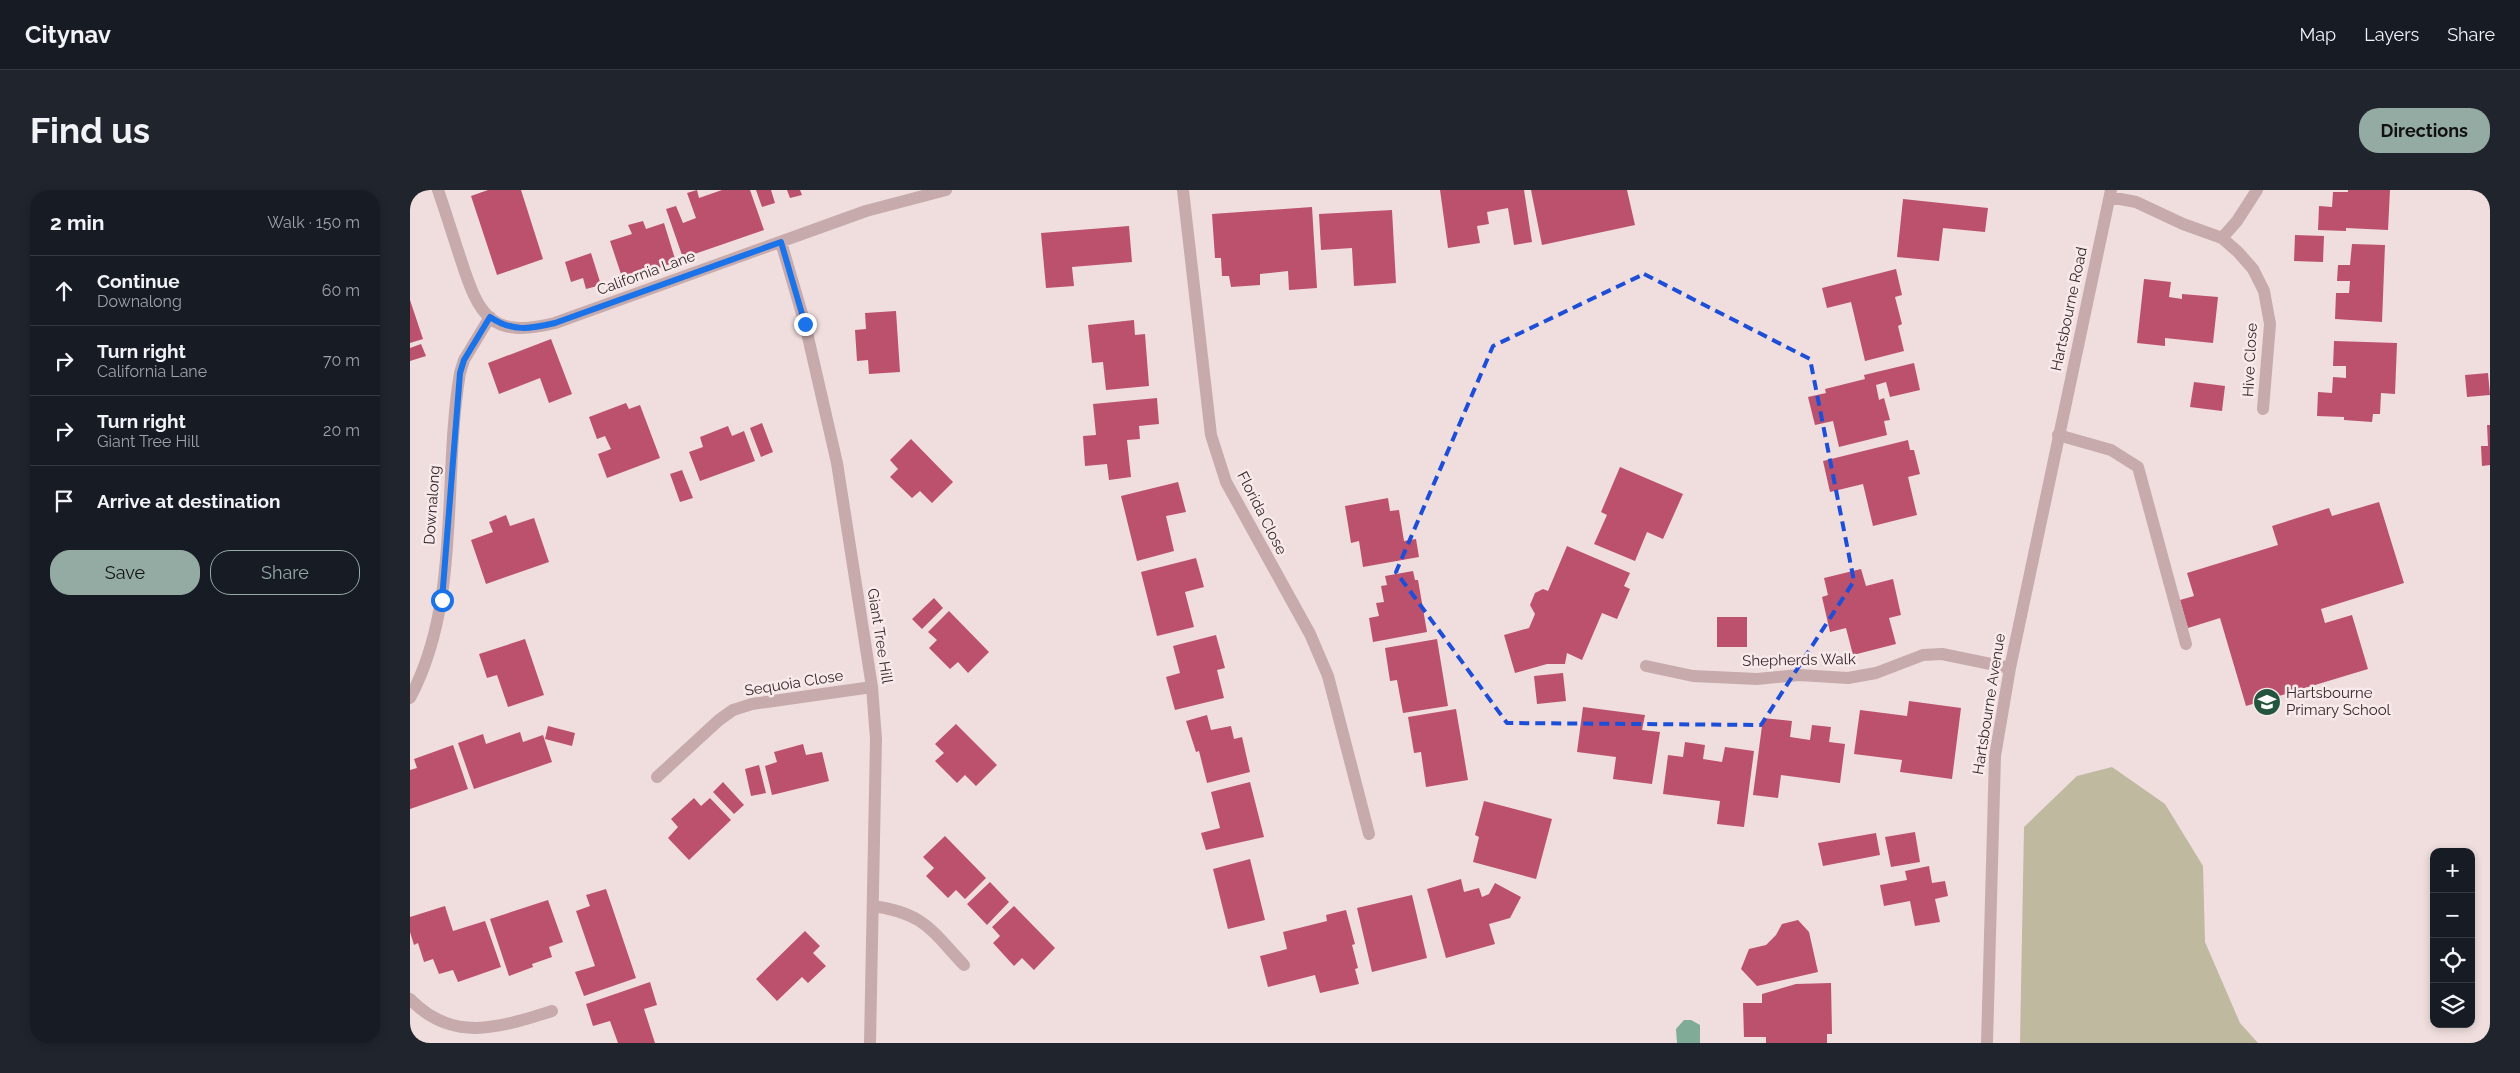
<!DOCTYPE html>
<html lang="en">
<head>
<meta charset="utf-8">
<style>
  :root { --surface:#171b24; --page:#20242c; --text:#f1f3f6; --muted:#9ea1a6; --line:#363941; --accent:#94aba3 }
  body { margin:0; font-family:Raleway,sans-serif; background:var(--page); color:var(--text) }
  .controls { position:absolute; right:15px; bottom:15px; display:grid; overflow:hidden; border-radius:10px; box-shadow:0 2px 8px #0003 }
  .controls button { width:45px; height:45px; display:grid; place-items:center; padding:0; border:0; border-bottom:1px solid var(--line); background:var(--surface); color:var(--text); font:25px sans-serif }
  .stop { position:absolute; width:15px; height:15px; margin:-11px; border:4px solid #1a73e8; border-radius:50%; background:#fff }
  .stop.end { background:#1a73e8; border-color:#fff; box-shadow:0 1px 5px #0008 }
  .list { margin:0; padding:0; list-style:none }
  h2 { display:flex; justify-content:space-between; align-items:center; height:65px; margin:0; padding:0 20px; font-size:21px }
  h2 small { font-size:16px; font-weight:400; color:var(--muted) }
  .list li { display:grid; grid-template-columns:32px 1fr auto; gap:15px; align-items:center; box-sizing:border-box; height:70px; padding:0 20px; border-top:1px solid var(--line) }
  .list b { display:block; font-size:19px; white-space:nowrap }
  .list p { margin:0; font-size:16px; white-space:nowrap; color:var(--muted) }
  .list em { font-size:16px; font-style:normal; color:var(--muted) }
  .actions { display:flex; gap:10px; padding:15px 20px }
  .actions a { flex:1; padding:11px 0; border:1px solid var(--accent); border-radius:20px; text-align:center; font-size:18px; color:var(--accent) }
  .actions .main { background:var(--accent); color:#111 }
  .icon { flex:none; width:28px; height:28px; fill:none; stroke:currentColor; stroke-width:2; stroke-linecap:round; stroke-linejoin:round }
  .map { position:relative; flex:none; width:2080px; height:853px; overflow:hidden; border-radius:20px }
  header { display:flex; align-items:center; gap:30px; box-sizing:border-box; height:70px; padding:0 25px; background:var(--surface); border-bottom:1px solid var(--line) }
  header strong { font-size:24px }
  nav { display:flex; gap:28px; margin-inline-start:auto; font-size:18px }
  .intro { display:flex; align-items:center; justify-content:space-between; box-sizing:border-box; height:120px; padding:0 30px }
  h1 { margin:0; font-size:35px }
  .button { padding:12px 22px; border-radius:20px; background:var(--accent); color:#111; font-size:18px; font-weight:700 }
  main { display:flex; gap:30px; padding:0 30px }
  aside { flex:1; background:var(--surface); border-radius:20px; box-shadow:0 2px 8px #0003 }
  .map>svg:first-child { display:block }
</style>
</head>
<body>
<header>
<strong>Citynav</strong>
<nav><a>Map</a><a>Layers</a><a>Share</a></nav>
</header>
<div class="intro"><h1>Find us</h1><a class="button">Directions</a></div>
<main>
<aside>
<h2>2 min<small>Walk · 150 m</small></h2>
<ul class="list">
<li><svg class="icon" aria-label="ahead" viewBox="0 0 24 24"><path d="M12 20V5M6 11l6-6 6 6"/></svg><div><b>Continue</b><p>Downalong</p></div><em>60 m</em></li>
<li><svg class="icon" aria-label="right" viewBox="0 0 24 24"><path d="M7 20v-9h11M14 6l5 5-5 5"/></svg><div><b>Turn right</b><p>California Lane</p></div><em>70 m</em></li>
<li><svg class="icon" aria-label="right" viewBox="0 0 24 24"><path d="M7 20v-9h11M14 6l5 5-5 5"/></svg><div><b>Turn right</b><p>Giant Tree Hill</p></div><em>20 m</em></li>
<li><svg class="icon" aria-label="arrive" viewBox="0 0 24 24"><path d="M6 21V4h12l-3 4 3 4H6"/></svg><div><b>Arrive at destination</b></div></li>
</ul>
<div class="actions"><a class="main">Save</a><a>Share</a></div>
</aside>
<div class="map">
<svg width="2080" height="853" viewBox="0 0 2080 853">
  <rect width="100%" height="100%" fill="#f0dede"/>
  <path fill="#beb99f" d="M1702,577L1755,614L1793,676L1795,752L1830,833L1848,853H1610L1614,637L1667,586Z"/>
  <path fill="#7fab97" d="M1274,830H1281L1290,835V853H1267L1266,839Z"/>
  <path fill="#bb516d" d="M78,0H111L133,69L87,85L61,6Z
    M287,0L289,8L312,0H340L354,40L273,68L256,19L266,16L273,33L286,28L277,3Z
    M346,0H361L365,13L352,17Z
    M377,0H390L392,5L380,8Z
    M1030,0H1114L1122,52L1104,55L1098,18L1077,22L1079,34L1067,36L1070,53L1038,58Z
    M1121,0H1217L1225,35L1132,55Z
    M1938,0H1980L1978,40L1936,38V41L1908,40L1909,16L1922,17L1923,2H1938Z
    M1493,9L1578,18L1575,42L1533,38L1529,71L1487,67Z
    M902,17L907,98L879,100L878,81L850,84V95L821,97L819,86H812L811,68H805L802,24Z
    M982,20L986,93L944,96L942,58L911,60L909,24Z
    M233,31L236,39L254,33L266,72L213,90L200,51L222,44L218,35Z
    M719,36L722,72L662,77L664,96L636,98L631,43Z
    M1885,45L1914,46L1913,72L1884,71Z
    M1942,54L1975,55L1972,132L1925,129L1926,103H1939L1940,91H1927L1928,75H1940Z
    M181,63L191,95L176,99L173,88L161,92L155,72Z
    M1486,79L1492,105L1485,107L1492,134L1488,136L1494,161L1455,171L1441,112L1417,118L1412,98Z
    M1734,89L1761,92L1759,107L1772,109V104L1808,107L1803,153L1755,148V156L1727,153Z
    M0,110L13,149L0,153Z
    M486,121L490,182L459,184L458,170L447,171L445,140L456,139L455,123Z
    M724,130L725,145L735,144L739,196L696,200L693,172L682,173L678,135Z
    M141,149L162,204L139,213L130,188L89,204L78,173Z
    M1924,151L1987,153L1985,204L1971,203L1970,224H1963L1962,232L1934,230V227L1907,226L1908,202L1922,203L1923,187L1936,188V176H1923Z
    M11,154L16,166L0,171V158Z
    M1504,173L1510,200L1480,207L1476,192L1466,195L1469,210L1474,208L1480,230L1474,231L1477,245L1429,257L1423,231L1405,235L1398,207L1416,203L1415,199L1455,189L1454,185Z
    M2078,183L2080,205L2057,207L2055,185Z
    M1784,192L1815,196L1812,221L1780,217Z
    M747,208L749,234L729,236L730,249L717,250L721,287L699,290L697,274L675,276L673,246L686,245L683,214Z
    M216,213L219,219L230,215L250,268L197,288L188,264L201,259L195,246L187,249L179,227Z
    M352,233L363,262L351,267L340,238Z
    M2077,235H2080V275L2072,276L2071,256H2078Z
    M318,236L322,246L334,241L345,271L290,291L279,262L293,257L290,247Z
    M501,249L543,292L522,313L510,301L502,308L480,287L488,279L480,270Z
    M1498,250L1500,260H1504L1510,284L1498,287L1507,325L1463,336L1453,294L1420,302L1413,271Z
    M1210,277L1273,304L1253,349L1237,342L1225,371L1184,354L1197,325L1191,322Z
    M272,280L283,308L270,312L260,284Z
    M768,292L776,322L756,326L764,361L727,371L711,306Z
    M978,308L980,321L989,320L994,351L1006,349L1009,367L953,377L949,351L941,353L935,316Z
    M1969,312L1994,393L1911,419L1915,433L1942,425L1958,479L1836,516L1810,428L1778,438L1770,410L1784,406L1777,383L1868,355L1862,336L1919,318L1922,326Z
    M96,325L100,336L124,328L139,372L76,394L61,350L83,342L79,332Z
    M1157,356L1220,383L1214,396L1220,399L1207,429L1192,423L1172,470L1157,463L1155,474H1137L1105,483L1094,445L1119,438L1125,424L1120,415L1125,403L1133,399L1138,401Z
    M786,368L794,397L775,402L784,437L747,446L731,382Z
    M1451,379L1456,396L1483,389L1491,425L1479,428L1486,454L1443,465L1436,438L1420,442L1412,407L1418,405L1414,388Z
    M1003,381L1005,390H1008L1017,442L963,452L959,428L969,426L966,413L974,412L971,396L977,395L975,386Z
    M524,408L533,418L512,439L502,429Z
    M539,421L579,462L558,483L548,472L540,479L519,458L527,450L518,442Z
    M1307,427H1337V457H1307Z
    M806,445L815,478L807,480L814,508L765,520L756,487L770,483L763,456Z
    M115,449L134,505L98,517L87,485L77,488L69,464Z
    M1027,449L1038,516L993,523L987,490L980,491L975,458Z
    M1153,483L1156,511L1127,514L1124,486Z
    M1499,511L1551,518L1542,589L1490,582L1492,570L1444,564L1450,520L1497,526Z
    M1173,517L1235,525L1232,540L1250,542L1242,594L1203,589L1206,567L1167,562Z
    M1046,519L1058,590L1016,597L1011,562L1004,563L998,527Z
    M797,525L801,540L821,536L824,549L832,547L840,582L797,593L789,561L786,562L776,531Z
    M1353,528L1382,531L1380,547L1400,550L1402,535L1421,537L1419,552L1435,554L1430,593L1371,585L1368,608L1343,605Z
    M546,534L587,575L566,596L555,585L547,593L525,571L534,563L525,554Z
    M138,536L165,543L162,556L135,549Z
    M110,542L113,552L133,545L142,572L64,599L48,553L73,544L76,554Z
    M1275,552L1295,555L1293,569L1312,572L1315,557L1344,561L1334,637L1307,634L1310,611L1253,604L1258,565L1273,567Z
    M393,554L396,565L412,562L419,591L362,605L355,576L367,572L364,562Z
    M43,555L58,599L0,619V580L7,578L4,569Z
    M349,575L356,603L341,606L335,579Z
    M313,592L334,615L324,624L303,602Z
    M840,592L854,647L796,660L791,643L810,638L801,602Z
    M284,608L291,616L300,608L321,630L279,670L258,648L268,637L261,629Z
    M1074,611L1142,629L1126,689L1063,672L1069,647L1065,645Z
    M1505,642L1510,672L1481,677L1475,647Z
    M1466,643L1470,665L1413,676L1408,653Z
    M535,646L576,688L555,709L546,700L538,708L516,686L524,678L513,667Z
    M840,669L855,730L818,739L803,679Z
    M1519,676L1522,693L1535,691L1538,706L1525,709L1530,732L1505,736L1500,711L1474,716L1470,695L1497,690L1495,681Z
    M1051,689L1054,702L1069,698L1072,707L1079,704L1085,693L1111,707L1100,728L1079,734L1085,754L1036,768L1017,699Z
    M580,692L599,712L577,735L557,714Z
    M196,699L226,788L174,806L165,782L185,776L166,721L180,716L176,705Z
    M1002,705L1017,768L962,782L947,718Z
    M138,710L153,752L139,757L142,767L122,774L123,777L99,786L80,729Z
    M35,716L43,741L75,731L91,777L48,792L43,780L29,784L23,769L14,772L8,753L4,755L0,742V727Z
    M604,716L645,758L624,780L612,768L604,776L583,753L590,746L582,737Z
    M936,720L945,754L942,755L948,778L945,779L949,794L910,803L905,785L858,797L850,766L877,759L873,742L917,731L916,725Z
    M1388,730L1399,742L1408,782L1347,796L1331,779L1339,759L1356,755L1366,745L1372,734Z
    M395,741L410,756L403,763L416,776L398,793L392,787L367,811L346,789Z
    M240,792L247,815L234,819L245,853H208L200,831L183,836L176,814Z
    M1421,793L1422,844H1417V853H1356V847H1334L1333,813H1352V804L1386,794Z"/>
  <g fill="none" stroke-linecap="round" stroke-linejoin="round">
    <path stroke="#c7abac" stroke-width="12" d="M1812,48L1827,31L1847,0
      M1648,245L1701,260L1728,277L1776,454
      M463,716C514,723 521,740 554,775"/>
    <path stroke="#c7abac" stroke-width="12" d="M28,0C36,23 43,46 51,70C69,126 81,149 145,133L456,21L536,0
      M773,0L801,245L816,292L900,444L918,486L959,644
      M1700,7L1726,12L1773,34L1812,48L1828,62L1843,79L1854,101L1860,134L1853,219
      M371,52L395,134L427,273L462,497L466,549L460,853
      M1236,476L1283,486L1347,489L1389,485L1438,488L1466,483L1513,465L1532,464L1600,478
      M0,508C52,410 32,290 50,183L54,170L80,127
      M247,587L309,530L323,520L342,514L462,497
      M0,809C42,853 88,838 142,821
      M1577,853L1585,566L1600,478L1701,0"/>
  </g>
  <g fill="none" stroke-linecap="round" stroke-linejoin="round">
    <path stroke="#1a73e8" stroke-width="6" d="M32,410L50,183L54,170L80,127C102,142 120,139 145,133L371,52L395,134"/>
  </g>
  <path fill="none" stroke="#1d4ed8" stroke-width="4" stroke-dasharray="10 6" stroke-linejoin="round" d="M1234,84L1400,169L1444,391L1351,535L1097,533L986,382L1083,156Z"/>
  <defs>
    <g id="school-disc" transform="scale(1.4375)"><circle r="9.5" fill="#22543e" stroke="#f8eaea"/><path d="M0-5L7-2L0 1L-7-2ZM-4 1L0 2.5L4 1V4Q0 6-4 4Z" fill="#fff"/></g>
  </defs>
  <g fill-rule="evenodd">
    <use href="#school-disc" x="1857" y="512"/>
  </g>
  <g text-anchor="middle" stroke-width="5" stroke-linejoin="round" paint-order="stroke">
    <g font-size="15" fill="#36292c" stroke="#f8eaea">
      <text transform="translate(236 83) rotate(-20)" y="5">California Lane</text>
      <text transform="translate(1659 119) rotate(-78)" y="5">Hartsbourne Road</text>
      <text transform="translate(1840 170) rotate(-87)" y="5">Hive Close</text>
      <text transform="translate(22 315) rotate(-86)" y="5">Downalong</text>
      <text transform="translate(852 323) rotate(63)" y="5">Florida Close</text>
      <text transform="translate(470 446) rotate(81)" y="5">Giant Tree Hill</text>
      <text transform="translate(1389 470) rotate(-1)" y="5">Shepherds Walk</text>
      <text transform="translate(384 493) rotate(-9)" y="5">Sequoia Close</text>
      <text transform="translate(1579 514) rotate(-81)" y="5">Hartsbourne Avenue</text>
    </g>
    <g font-size="15" fill="#36292c" stroke="#f8eaea" text-anchor="start">
      <text x="1876" y="508">Hartsbourne<tspan x="1876" dy="17">Primary School</tspan></text>
    </g>
  </g>
</svg>
<div class="controls">
<button>+</button>
<button>−</button>
<button><svg class="icon" aria-label="locate" viewBox="0 0 24 24"><circle cx="12" cy="12" r="6"/><path d="M12 2v4M12 18v4M2 12h4M18 12h4"/></svg></button>
<button><svg class="icon" aria-label="layers" viewBox="0 0 24 24"><path d="M12 4l9 5-9 5-9-5zM3 14l9 5 9-5"/></svg></button>
</div>
<div class="stop" style="left:32px;top:410px"></div>
<div class="stop end" style="left:395px;top:134px"></div>
</div>
</main>
</body>
</html>
